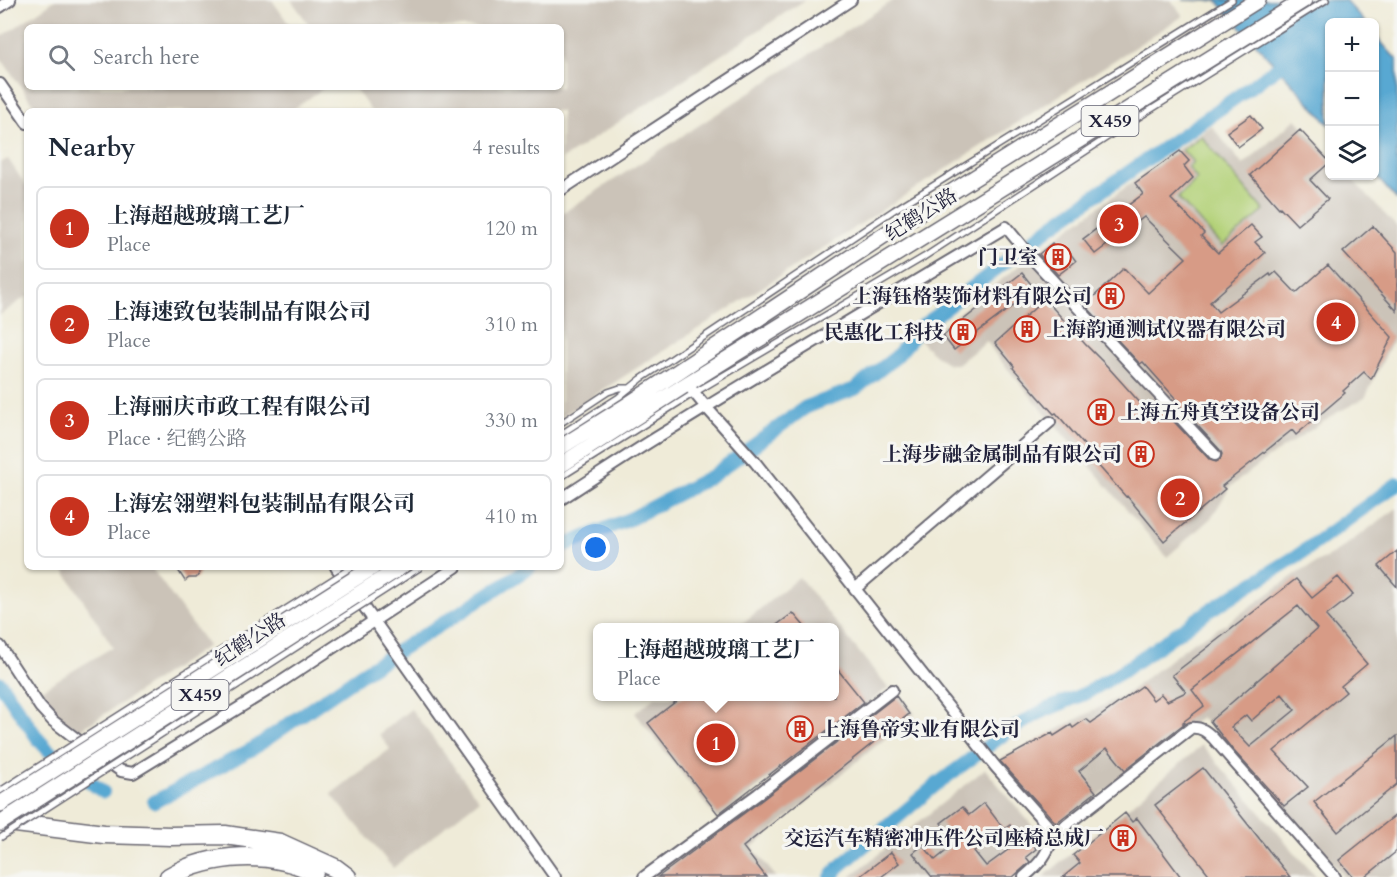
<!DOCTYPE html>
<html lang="en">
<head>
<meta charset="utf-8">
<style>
  :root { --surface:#fff; --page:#f2f2f3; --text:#1f2937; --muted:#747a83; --line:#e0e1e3; --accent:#c8321e }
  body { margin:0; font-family:Cardo,"Noto Serif SC",serif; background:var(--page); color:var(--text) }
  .controls { position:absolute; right:18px; top:18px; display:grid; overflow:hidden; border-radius:9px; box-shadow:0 2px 4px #0004 }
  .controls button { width:54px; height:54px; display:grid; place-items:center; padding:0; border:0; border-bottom:2px solid var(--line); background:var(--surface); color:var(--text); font:30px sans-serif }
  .you { position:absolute; left:596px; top:548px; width:21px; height:21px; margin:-15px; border:4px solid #fff; border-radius:50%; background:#1a73e8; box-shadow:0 0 0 9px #1a73e833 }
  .badge { display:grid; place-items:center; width:39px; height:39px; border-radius:50%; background:var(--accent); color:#fff; font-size:20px; font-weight:700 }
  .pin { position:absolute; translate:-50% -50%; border:3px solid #fff; box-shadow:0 2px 6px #0006 }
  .popup { position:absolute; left:593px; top:623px; width:246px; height:78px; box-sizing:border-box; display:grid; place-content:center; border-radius:9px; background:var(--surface); filter:drop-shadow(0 2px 4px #0005); font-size:20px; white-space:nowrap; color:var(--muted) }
  .popup b { font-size:22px; color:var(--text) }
  .popup::after { content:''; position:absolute; left:50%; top:100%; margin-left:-12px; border:12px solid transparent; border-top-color:var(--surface) }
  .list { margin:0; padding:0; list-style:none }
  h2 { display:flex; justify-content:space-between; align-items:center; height:78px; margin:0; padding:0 24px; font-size:26px }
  h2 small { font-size:20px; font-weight:400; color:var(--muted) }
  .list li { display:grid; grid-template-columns:39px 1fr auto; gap:18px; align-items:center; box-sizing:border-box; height:84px; margin:0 12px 12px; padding:0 12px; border:2px solid var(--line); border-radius:9px }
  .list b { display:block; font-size:22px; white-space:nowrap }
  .list p { margin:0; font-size:20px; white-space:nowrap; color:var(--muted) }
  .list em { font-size:20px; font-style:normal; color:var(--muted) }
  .icon { flex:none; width:33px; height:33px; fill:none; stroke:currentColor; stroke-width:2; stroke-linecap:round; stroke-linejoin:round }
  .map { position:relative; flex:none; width:1397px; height:877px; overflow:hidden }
  .search { position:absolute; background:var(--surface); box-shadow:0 2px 4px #0004; left:24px; top:24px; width:540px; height:66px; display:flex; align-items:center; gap:15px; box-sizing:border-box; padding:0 21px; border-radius:9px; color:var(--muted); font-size:22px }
  .panel { position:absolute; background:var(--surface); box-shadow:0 2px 4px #0004; left:24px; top:108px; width:540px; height:462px; border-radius:9px }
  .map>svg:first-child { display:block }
</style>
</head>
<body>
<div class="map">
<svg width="1397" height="877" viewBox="0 0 1397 877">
  <rect width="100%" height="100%" fill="#f6f6f2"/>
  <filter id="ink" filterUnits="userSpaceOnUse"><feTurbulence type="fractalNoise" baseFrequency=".0167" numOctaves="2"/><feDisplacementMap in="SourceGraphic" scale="12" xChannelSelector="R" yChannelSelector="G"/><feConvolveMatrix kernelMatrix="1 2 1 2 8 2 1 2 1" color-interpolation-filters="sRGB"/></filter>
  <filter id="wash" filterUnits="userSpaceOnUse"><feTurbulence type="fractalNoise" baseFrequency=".008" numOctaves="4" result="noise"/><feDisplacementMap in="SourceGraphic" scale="24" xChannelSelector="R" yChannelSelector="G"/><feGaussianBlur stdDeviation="1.35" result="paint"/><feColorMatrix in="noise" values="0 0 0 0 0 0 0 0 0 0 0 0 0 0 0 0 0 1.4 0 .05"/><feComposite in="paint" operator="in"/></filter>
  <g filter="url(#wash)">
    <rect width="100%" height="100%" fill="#efebd8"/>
    <path fill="#cbc3b8" d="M55,0H272L291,27H27V87H325L291,111H38L0,57V38Z
      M291,0H805L561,160V111H371L354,87H561V27H311Z
      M894,0H1171L1183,16L561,417V214Z
      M1296,119L1329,155L1330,176H1349L1397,227V332L1365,398L1338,412L1268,458L1231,486L1211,518L1167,557L996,355L987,341L959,363L956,364H949L939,358L924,345L920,339L935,331L1050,242L1211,125L1243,165Z
      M8,159L27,187V296L0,315V163Z
      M1397,508V872L1392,877H1345L1201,717L1055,829L997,761L1127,693L1193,642L1226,624L1296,574L1335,553Z
      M69,567H151L208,646L77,732L58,719L37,692L113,647L64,570Z
      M799,577L888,688L717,819L635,713L655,697L834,696V628L738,627Z
      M896,691L915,714L752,847L776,877H653Z
      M411,709L479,800L393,868L331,794L390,749L379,734Z
      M1202,745L1316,877H1043L1137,800Z
      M985,769L1045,841L1043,850L1032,865L1017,877H850Z"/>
    <path fill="#b3d178" stroke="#6a7a5a" stroke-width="1.5" d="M1201,136L1264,211L1222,246L1178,198L1197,179L1188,167L1193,162L1182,150Z"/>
    <path fill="#58a8d2" stroke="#3d6586" stroke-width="1.5" d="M1183,0H1345L1365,22H1330L1329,124L1217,1Z
      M1374,34L1397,60V200L1375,175Z"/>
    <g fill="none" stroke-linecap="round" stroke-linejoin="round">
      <path stroke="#58a8d2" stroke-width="14" d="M561,547L632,518L712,476L806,407L855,389L896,357L921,327L1053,225L1241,94L1278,67
        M0,683L38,739L48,750L103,792
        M154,802L254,748L361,674L466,609L530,567
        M831,877L839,867L937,784L1007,732L1041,712L1086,693L1120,673L1210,610L1300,554L1397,484"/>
    </g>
    <g id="blocks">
      <path fill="#d79b86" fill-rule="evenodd" d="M1251,115L1262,129L1238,147L1227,132Z
        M1300,130L1329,161V163L1310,180L1328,199L1297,225L1280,207L1279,208L1250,175Z
        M1180,151L1189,161L1184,166L1193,178L1171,199L1204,233L1201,236L1218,253L1251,225L1262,237L1255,242L1265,253L1210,302L1218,312L1270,274L1271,276L1276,272L1296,293L1328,265L1392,337L1371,379L1364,372L1343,391L1345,393L1296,435L1292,430L1222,486L1225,489L1164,541L1127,496L1126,497L1096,463L1098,461L1056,413L1054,414L1013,368L1014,366L995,343L1045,299L1085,344L1107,366L1151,415L1156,411L1159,414L1163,410L1210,460L1216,462L1220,460L1222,454L1220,450L1174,400L1176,399L1143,362L1140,364L1085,305L1124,268L1148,293L1186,258L1144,217L1095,254L1083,239L1143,194L1135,183Z
        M1373,226L1397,252V311L1343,252Z
        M1052,243L1060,253L1067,249L1076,261L1058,275L1039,254Z
        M1022,273L1035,289L954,350L943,336L985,303L984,302Z
        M1397,551V587L1379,566Z
        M176,567H201L198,576L196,578H189L185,581Z
        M1338,577L1353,595L1326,616L1327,617L1367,664L1341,686L1346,692L1274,751L1308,787L1284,806L1232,749L1210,721L1317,629L1298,606L1192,690L1204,706L1183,722L1185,723L1125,770L1107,748L1079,771L1096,792L1056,823L1000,761L1052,733L1054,736L1071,725L1073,728L1086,719L1091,723L1142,686L1153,700L1161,694L1167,701L1186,692L1172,675L1296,579L1312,598ZM1282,694L1295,710L1250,747L1231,727L1246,715L1251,721Z
        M793,613L805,627H774Z
        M834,665L864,702L718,814L648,723L683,696H834Z
        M896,696L909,714L743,847L766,877H658L762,800Z
        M1397,736V784L1338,832L1314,802Z
        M1203,768L1290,877H1211L1155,805Z
        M984,803L1003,828L974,851L986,866L1009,849L998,834L1010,825L1020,837L1029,830L1038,842L1034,845L1036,849L1026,857L1030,862L1013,877H932L913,853L923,845L935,860L956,843L941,823L962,807L969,815Z
        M1125,813L1132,822L1137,818L1181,877H1063L1080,863L1073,855Z
        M1397,814V851L1365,877H1353L1339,860Z
        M891,852L899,863L881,877H859Z"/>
    </g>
  </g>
  <g filter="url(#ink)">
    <use href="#blocks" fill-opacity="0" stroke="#6a6872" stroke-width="1.5"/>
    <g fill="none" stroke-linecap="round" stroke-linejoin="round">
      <g stroke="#6a6872" stroke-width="8">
        <path id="lane" d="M561,423L608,392L620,388H630
          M561,434L619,397L641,379L894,210L1232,0
          M561,477L694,393L924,257L1123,127L1326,0"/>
      </g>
      <g stroke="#6a6872" stroke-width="14">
        <path id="street" d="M0,7L10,0
          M0,84L27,123
          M561,190L851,0
          M687,384L706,407L755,462L995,766L1055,834
          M561,499C597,476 632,452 669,430C780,361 893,295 1006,227L1030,256L1215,455
          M336,567L555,877
          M855,589L1050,422
          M0,646L40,707L53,721L87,747
          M104,759L121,771L133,773L273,687L456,567
          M644,877L758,794L892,690
          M1024,877C1042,862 1046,855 1055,834L1191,728C1201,727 1206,731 1213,738L1335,877"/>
      </g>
      <g stroke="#6a6872" stroke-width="18">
        <path id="primary" d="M561,447L626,406L904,222L1258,0
          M561,465L687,384L1304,0"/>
      </g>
      <g stroke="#6a6872" stroke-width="21">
        <path id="highway" d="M0,821L104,834L171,836L225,835L280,843L335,868L347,877
          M169,877C210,853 272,850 314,872"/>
      </g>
      <use href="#lane" stroke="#fff" stroke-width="5"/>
      <use href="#street" stroke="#fff" stroke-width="10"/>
      <use href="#primary" stroke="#fff" stroke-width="15"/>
      <use href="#highway" stroke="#fff" stroke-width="18"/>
      <g stroke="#6a6872" stroke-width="8" stroke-linecap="butt">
        <path id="lane-bridge" d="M0,791L352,567
          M0,838L421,567"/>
      </g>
      <g stroke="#6a6872" stroke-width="18" stroke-linecap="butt">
        <path id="primary-bridge" d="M0,804L373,567
          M0,823L401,567"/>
      </g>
      <use href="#lane-bridge" stroke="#fff" stroke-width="5"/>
      <use href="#primary-bridge" stroke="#fff" stroke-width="15"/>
    </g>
  </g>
  <defs>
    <g id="building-ring" transform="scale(1.35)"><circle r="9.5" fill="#f6f6f2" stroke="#c8321e" stroke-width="1.5"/><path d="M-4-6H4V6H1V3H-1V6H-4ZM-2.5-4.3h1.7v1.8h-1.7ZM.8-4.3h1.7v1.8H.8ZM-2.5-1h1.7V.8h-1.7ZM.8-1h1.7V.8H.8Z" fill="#c8321e"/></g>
  </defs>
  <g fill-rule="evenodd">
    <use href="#building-ring" x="1058" y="257"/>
    <use href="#building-ring" x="1111" y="296"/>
    <use href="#building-ring" x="1027" y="329"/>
    <use href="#building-ring" x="963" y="332"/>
    <use href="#building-ring" x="1101" y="412"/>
    <use href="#building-ring" x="1141" y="454"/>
    <use href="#building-ring" x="800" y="729"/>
    <use href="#building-ring" x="1123" y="838"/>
  </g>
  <g text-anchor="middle" stroke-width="6" stroke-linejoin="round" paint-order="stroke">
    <g fill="#f6f6f2" stroke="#626272" stroke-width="1.5">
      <rect x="1081.5" y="106" width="57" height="30" rx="4.5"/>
      <rect x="171.5" y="680" width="57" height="30" rx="4.5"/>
    </g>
    <g font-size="18" font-weight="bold" fill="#22223b">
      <text x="1110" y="127">X459</text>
      <text x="200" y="701">X459</text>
    </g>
    <g font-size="20" fill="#22223b" stroke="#f6f6f2">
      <text transform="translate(921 214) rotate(-32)" y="7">纪鹤公路</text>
      <text transform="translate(250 639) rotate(-33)" y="7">纪鹤公路</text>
    </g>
    <g font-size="20" font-weight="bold" fill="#22223b" stroke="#f6f6f2" text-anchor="end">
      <text x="1038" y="264">门卫室</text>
      <text x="1092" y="303">上海钰格装饰材料有限公司</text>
      <text x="1046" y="336" text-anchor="start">上海韵通测试仪器有限公司</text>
      <text x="944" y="339">民惠化工科技</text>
      <text x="1120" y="419" text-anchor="start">上海五舟真空设备公司</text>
      <text x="1122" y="461">上海步融金属制品有限公司</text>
      <text x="820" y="736" text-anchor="start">上海鲁帝实业有限公司</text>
      <text x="1104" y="845">交运汽车精密冲压件公司座椅总成厂</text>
    </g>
  </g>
</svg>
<div class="controls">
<button>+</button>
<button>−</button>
<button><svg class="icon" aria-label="layers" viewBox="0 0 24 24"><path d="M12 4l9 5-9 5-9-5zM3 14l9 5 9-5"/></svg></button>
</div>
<div class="you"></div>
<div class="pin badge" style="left:716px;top:743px">1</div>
<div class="popup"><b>上海超越玻璃工艺厂</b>Place</div>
<div class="pin badge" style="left:1180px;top:498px">2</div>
<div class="pin badge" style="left:1119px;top:224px">3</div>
<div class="pin badge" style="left:1336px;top:322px">4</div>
<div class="search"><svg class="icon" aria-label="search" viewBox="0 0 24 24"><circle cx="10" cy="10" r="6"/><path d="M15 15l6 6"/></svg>Search here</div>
<section class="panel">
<h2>Nearby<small>4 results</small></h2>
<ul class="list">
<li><span class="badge">1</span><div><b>上海超越玻璃工艺厂</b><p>Place</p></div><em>120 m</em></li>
<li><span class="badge">2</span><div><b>上海速致包装制品有限公司</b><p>Place</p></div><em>310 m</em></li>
<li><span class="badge">3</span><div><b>上海丽庆市政工程有限公司</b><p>Place · 纪鹤公路</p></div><em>330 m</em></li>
<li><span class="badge">4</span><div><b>上海宏翎塑料包装制品有限公司</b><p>Place</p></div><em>410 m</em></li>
</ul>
</section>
</div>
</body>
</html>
